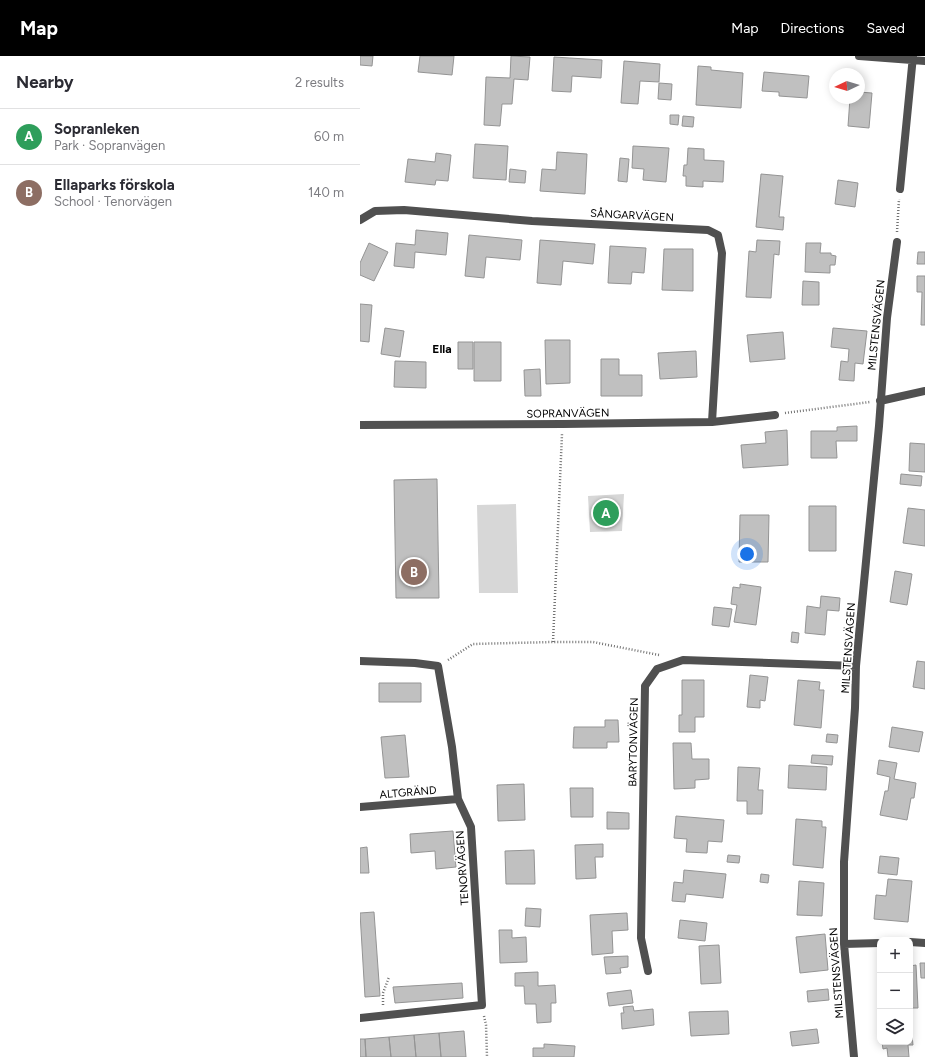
<!DOCTYPE html>
<html lang="en">
<head>
<meta charset="utf-8">
<style>
  :root { --surface:#fff; --page:#f7f7f7; --text:#2b2b33; --muted:#7c7c81; --line:#e1e1e2; --accent:#000 }
  body { margin:0; font-family:Figtree,sans-serif; background:var(--page); color:var(--text) }
  .controls { position:absolute; right:12px; bottom:12px; display:grid; overflow:hidden; border-radius:8px; box-shadow:0 2px 10px #0003 }
  .controls button { width:36px; height:36px; display:grid; place-items:center; padding:0; border:0; border-bottom:1px solid var(--line); background:var(--surface); color:var(--text); font:20px sans-serif }
  .compass { position:absolute; left:469px; top:12px; width:36px; height:36px; border-radius:50%; background:var(--surface); box-shadow:0 2px 10px #0003; rotate:266deg }
  .you { position:absolute; left:387px; top:498px; width:14px; height:14px; margin:-10px; border:3px solid #fff; border-radius:50%; background:#1a73e8; box-shadow:0 0 0 6px #1a73e833 }
  .badge { display:grid; place-items:center; width:26px; height:26px; border-radius:50%; background:var(--accent); color:#fff; font-size:13px; font-weight:700 }
  .pin { position:absolute; translate:-50% -50%; border:2px solid #fff; box-shadow:0 1px 4px #0006 }
  .list { margin:0; padding:0; list-style:none }
  h2 { display:flex; justify-content:space-between; align-items:center; height:52px; margin:0; padding:0 16px; font-size:17px }
  h2 small { font-size:13px; font-weight:400; color:var(--muted) }
  .list li { display:grid; grid-template-columns:26px 1fr auto; gap:12px; align-items:center; box-sizing:border-box; height:56px; padding:0 16px; border-top:1px solid var(--line) }
  .list b { display:block; font-size:15px; white-space:nowrap }
  .list p { margin:0; font-size:13px; white-space:nowrap; color:var(--muted) }
  .list em { font-size:13px; font-style:normal; color:var(--muted) }
  .icon { flex:none; width:22px; height:22px; fill:none; stroke:currentColor; stroke-width:2; stroke-linecap:round; stroke-linejoin:round }
  .map { position:relative; flex:none; width:565px; height:1001px; overflow:hidden }
  header { display:flex; align-items:center; gap:24px; box-sizing:border-box; height:56px; padding:0 20px; background:var(--accent); color:#fff }
  header strong { font-size:19px }
  nav { display:flex; gap:22px; margin-inline-start:auto; font-size:14px }
  main { display:flex }
  aside { flex:1; background:var(--surface) }
  .map>svg:first-child { display:block }
</style>
</head>
<body>
<header>
<strong>Map</strong>
<nav><a>Map</a><a>Directions</a><a>Saved</a></nav>
</header>
<main>
<aside>
<h2>Nearby<small>2 results</small></h2>
<ul class="list">
<li><span class="badge" style="background:#2e9e5b">A</span><div><b>Sopranleken</b><p>Park · Sopranvägen</p></div><em>60 m</em></li>
<li><span class="badge" style="background:#8d6e63">B</span><div><b>Ellaparks förskola</b><p>School · Tenorvägen</p></div><em>140 m</em></li>
</ul>
</aside>
<div class="map">
<svg width="565" height="1001" viewBox="0 0 565 1001">
  <rect width="100%" height="100%" fill="#fff"/>
  <path fill="#d7d7d7" d="M264,438L262,475L230,476L228,440Z
    M156,448L158,537H119L117,449Z"/>
  <path fill="#c0c0c0" stroke="#949494" d="M0,0H13L12,10L0,9Z
    M60,0H94L92,19L58,16Z
    M151,0L170,1L168,24L154,23L152,48H142L140,70L124,69L126,21L150,22Z
    M194,1L242,4L241,22L212,20L211,36L192,35Z
    M264,5L300,8L299,26L280,25L278,48L261,47Z
    M338,10L351,11V14L383,17L381,52L336,49Z
    M404,16L449,20L447,42L419,40V36L402,35Z
    M299,27L312,28L311,44L298,43Z
    M499,36L512,37L509,72L488,70L490,42H499Z
    M310,59H319L318,69L310,68Z
    M323,60L334,61L333,71L322,70Z
    M115,88L148,90L146,124L113,122Z
    M273,90L309,92L306,126L283,124L284,113L272,112Z
    M328,92L344,93V104L364,105L363,126L343,125V131L326,130V120H323L324,109H327Z
    M197,96L227,98L225,138L180,135L182,113L196,114Z
    M76,97L91,99L88,125L76,124L75,129L45,126L48,103L75,106Z
    M260,102L269,103L267,126L258,125Z
    M150,113L166,115L165,127L149,126Z
    M401,118L423,120L419,161H424L423,174L396,171Z
    M478,124L498,127L495,151L475,148Z
    M56,174L88,177L86,199L55,196L54,212L34,210L36,187L55,189Z
    M109,179L162,184L160,204L126,201L124,222L105,220Z
    M180,184L235,188L233,208L203,205L201,229L177,227Z
    M397,184L420,185L419,199L414,198L411,242L386,241L389,195L396,196Z
    M9,187L28,196L14,225L0,219V207Z
    M446,187H461L460,197H471V199L476,200L475,209H470V217L445,216Z
    M250,190L286,192L284,217L272,216L271,228L248,227Z
    M304,193H333V235L302,234Z
    M558,196H565V208H557Z
    M557,220H565V269H561L562,236H557Z
    M443,225L459,226V249H442Z
    M0,248L12,249L9,286L0,285Z
    M25,272L44,275L40,301L21,298Z
    M473,272L507,275L503,308L495,307L494,325L479,324L481,305L488,306L489,293L471,291Z
    M423,276L425,303L390,306L387,279Z
    M185,284H210V327L186,328Z
    M98,286H113V313H98Z
    M114,286H141V325H114Z
    M336,295L337,321L300,323L298,297Z
    M241,303H259V319H282V340H241Z
    M35,305L66,306V332L34,331Z
    M180,313L181,340H165L164,314Z
    M497,370V385H476L477,402H451V375H477V371Z
    M427,374L428,409L383,412L381,389L406,387L405,376Z
    M550,387L565,388V416L549,415Z
    M541,418L562,420L561,430L540,428Z
    M77,423L79,542H36L34,424Z
    M449,450H476V495H449Z
    M548,452L565,454V490L543,487Z
    M380,459H409L408,506H379Z
    M535,515L552,518L547,549L530,546Z
    M380,528L401,531L396,569L374,566L377,549L371,548L373,531L380,532Z
    M461,540L480,542L479,555L467,554L465,579L445,577L447,550L460,552Z
    M354,551L372,553L369,571L352,569Z
    M432,576L439,577L438,587L431,586Z
    M557,605L565,606V633L553,631Z
    M390,619L408,621L405,645L400,644V652L387,651Z
    M322,624H344V661H335V676H319V659H322Z
    M438,624L460,626L459,634H464L461,672L434,669Z
    M19,627H61V646H19Z
    M245,664H258L259,686H247V692H213L214,671H245Z
    M532,671L563,676L559,696L529,691Z
    M467,678L478,679L477,687L466,686Z
    M45,679L49,721L25,722L21,681Z
    M313,687H331L332,703H349V723L335,724V732L314,733Z
    M452,699L473,700L472,709L451,707Z
    M519,704L537,707L534,723L556,727L554,742H551L547,764L520,759L525,735H528L530,721L517,718Z
    M429,709L467,711L466,734L428,732Z
    M378,711L400,712L398,734H403L402,758H387V745H377Z
    M164,728L165,764L138,765L137,729Z
    M210,732H233V761H211Z
    M247,756L269,757V773H247Z
    M316,760L364,764L362,786L348,785L347,797L326,796L327,783L314,782Z
    M436,763L462,765V771H466L463,812L433,809Z
    M93,775L96,811L76,813L75,795L51,797L50,778Z
    M243,788V801H235L236,822L216,823L215,789Z
    M7,791L9,817H0V792Z
    M174,794L175,828H146L145,795Z
    M368,799L380,800L379,807L367,806Z
    M520,800L539,802L537,819L518,817Z
    M324,814L366,818L363,842L326,838L325,846L312,845L314,826L323,827Z
    M401,818L409,819L408,827L400,826Z
    M528,823L552,825L548,866L514,863L516,839L526,840Z
    M439,825L464,827L462,860L437,859Z
    M166,852L181,853L180,871L165,870Z
    M14,856L20,940L5,941L0,857Z
    M267,857L268,874L252,875L253,897L232,899L230,859Z
    M320,864L347,867L345,885L318,882Z
    M139,874H152V882L166,881L167,906L140,907Z
    M465,878L468,914L440,917L436,881Z
    M359,889L361,927L341,928L339,890Z
    M268,900V911L260,912L261,917L246,918L244,901Z
    M560,907H565V922H561Z
    M556,909L558,952H550V910Z
    M178,916V930L195,929L196,947H191V966L177,967L176,948H165L164,930H155V917Z
    M102,927L103,942L35,947L33,931Z
    M468,933L469,944L448,946L447,935Z
    M271,934L273,947L249,950L247,937Z
    M273,950L274,955L293,953L294,969L262,973L261,957H264L263,951Z
    M368,955L369,978L331,980L329,956Z
    M550,970H551L553,989H548L549,1001H528L527,992L523,993L522,986H550Z
    M457,973L459,987L432,990L430,976Z
    M104,975L106,1001H81L79,977Z
    M79,977L81,1001H56L54,979Z
    M54,979L56,1001H31L29,981Z
    M29,981L31,1001H6L5,983Z
    M0,983H5L6,1001H0Z
    M184,988L215,990L214,1001H173V992H184Z"/>
  <g fill="none" stroke-linecap="round" stroke-linejoin="round">
    <path stroke="#727272" stroke-width="2.5" stroke-dasharray="1 2" stroke-linecap="butt" d="M537,176L539,143
      M425,357L510,346
      M193,586L202,378
      M88,604L113,588L193,586H233L299,599
      M23,949V937L29,921
      M124,960L126,969L127,1001"/>
    <path stroke="#505050" stroke-width="8" d="M499,0L565,5
      M540,133L553,0
      M0,164L15,155L44,154L172,165L348,174L358,179L362,197L352,366
      M520,345L565,335
      M0,369L203,368L352,366L415,359
      M0,605L55,607L78,610L92,691L98,743L111,771L122,949L0,962
      M0,751L98,743
      M550,886L565,887
      M484,888L520,887
      M288,915L281,882L285,630L297,613L323,604L496,610
      M494,1001L484,888V806L495,652L496,610L519,370L527,262L537,186"/>
  </g>
  <g text-anchor="middle" stroke-width="3.5" stroke-linejoin="round" paint-order="stroke">
    <g font-size="11" fill="#000" stroke="#fff">
      <text transform="translate(272 159) rotate(3)" y="4">SÅNGARVÄGEN</text>
      <text transform="translate(516 269) rotate(-84)" y="4">MILSTENSVÄGEN</text>
      <text transform="translate(208 357) rotate(-1)" y="4">SOPRANVÄGEN</text>
      <text transform="translate(488 592) rotate(-86)" y="4">MILSTENSVÄGEN</text>
      <text transform="translate(273 686) rotate(-89)" y="4">BARYTONVÄGEN</text>
      <text transform="translate(48 736) rotate(-5)" y="4">ALTGRÄND</text>
      <text transform="translate(102 812) rotate(-94)" y="4">TENORVÄGEN</text>
      <text transform="translate(476 917) rotate(-94)" y="4">MILSTENSVÄGEN</text>
    </g>
    <g font-size="12" font-weight="bold" fill="#000" stroke="#fff">
      <text x="82" y="297">Ella</text>
    </g>
  </g>
</svg>
<div class="controls">
<button>+</button>
<button>−</button>
<button><svg class="icon" aria-label="layers" viewBox="0 0 24 24"><path d="M12 4l9 5-9 5-9-5zM3 14l9 5 9-5"/></svg></button>
</div>
<svg class="compass" viewBox="-18 -18 36 36"><path d="M0-13l5 13h-10z" fill="#e53935"/><path d="M0 13l5-13h-10z" fill="#7c7c81"/></svg>
<div class="you"></div>
<div class="pin badge" style="left:246px;top:457px;background:#2e9e5b">A</div>
<div class="pin badge" style="left:54px;top:516px;background:#8d6e63">B</div>
</div>
</main>
</body>
</html>
